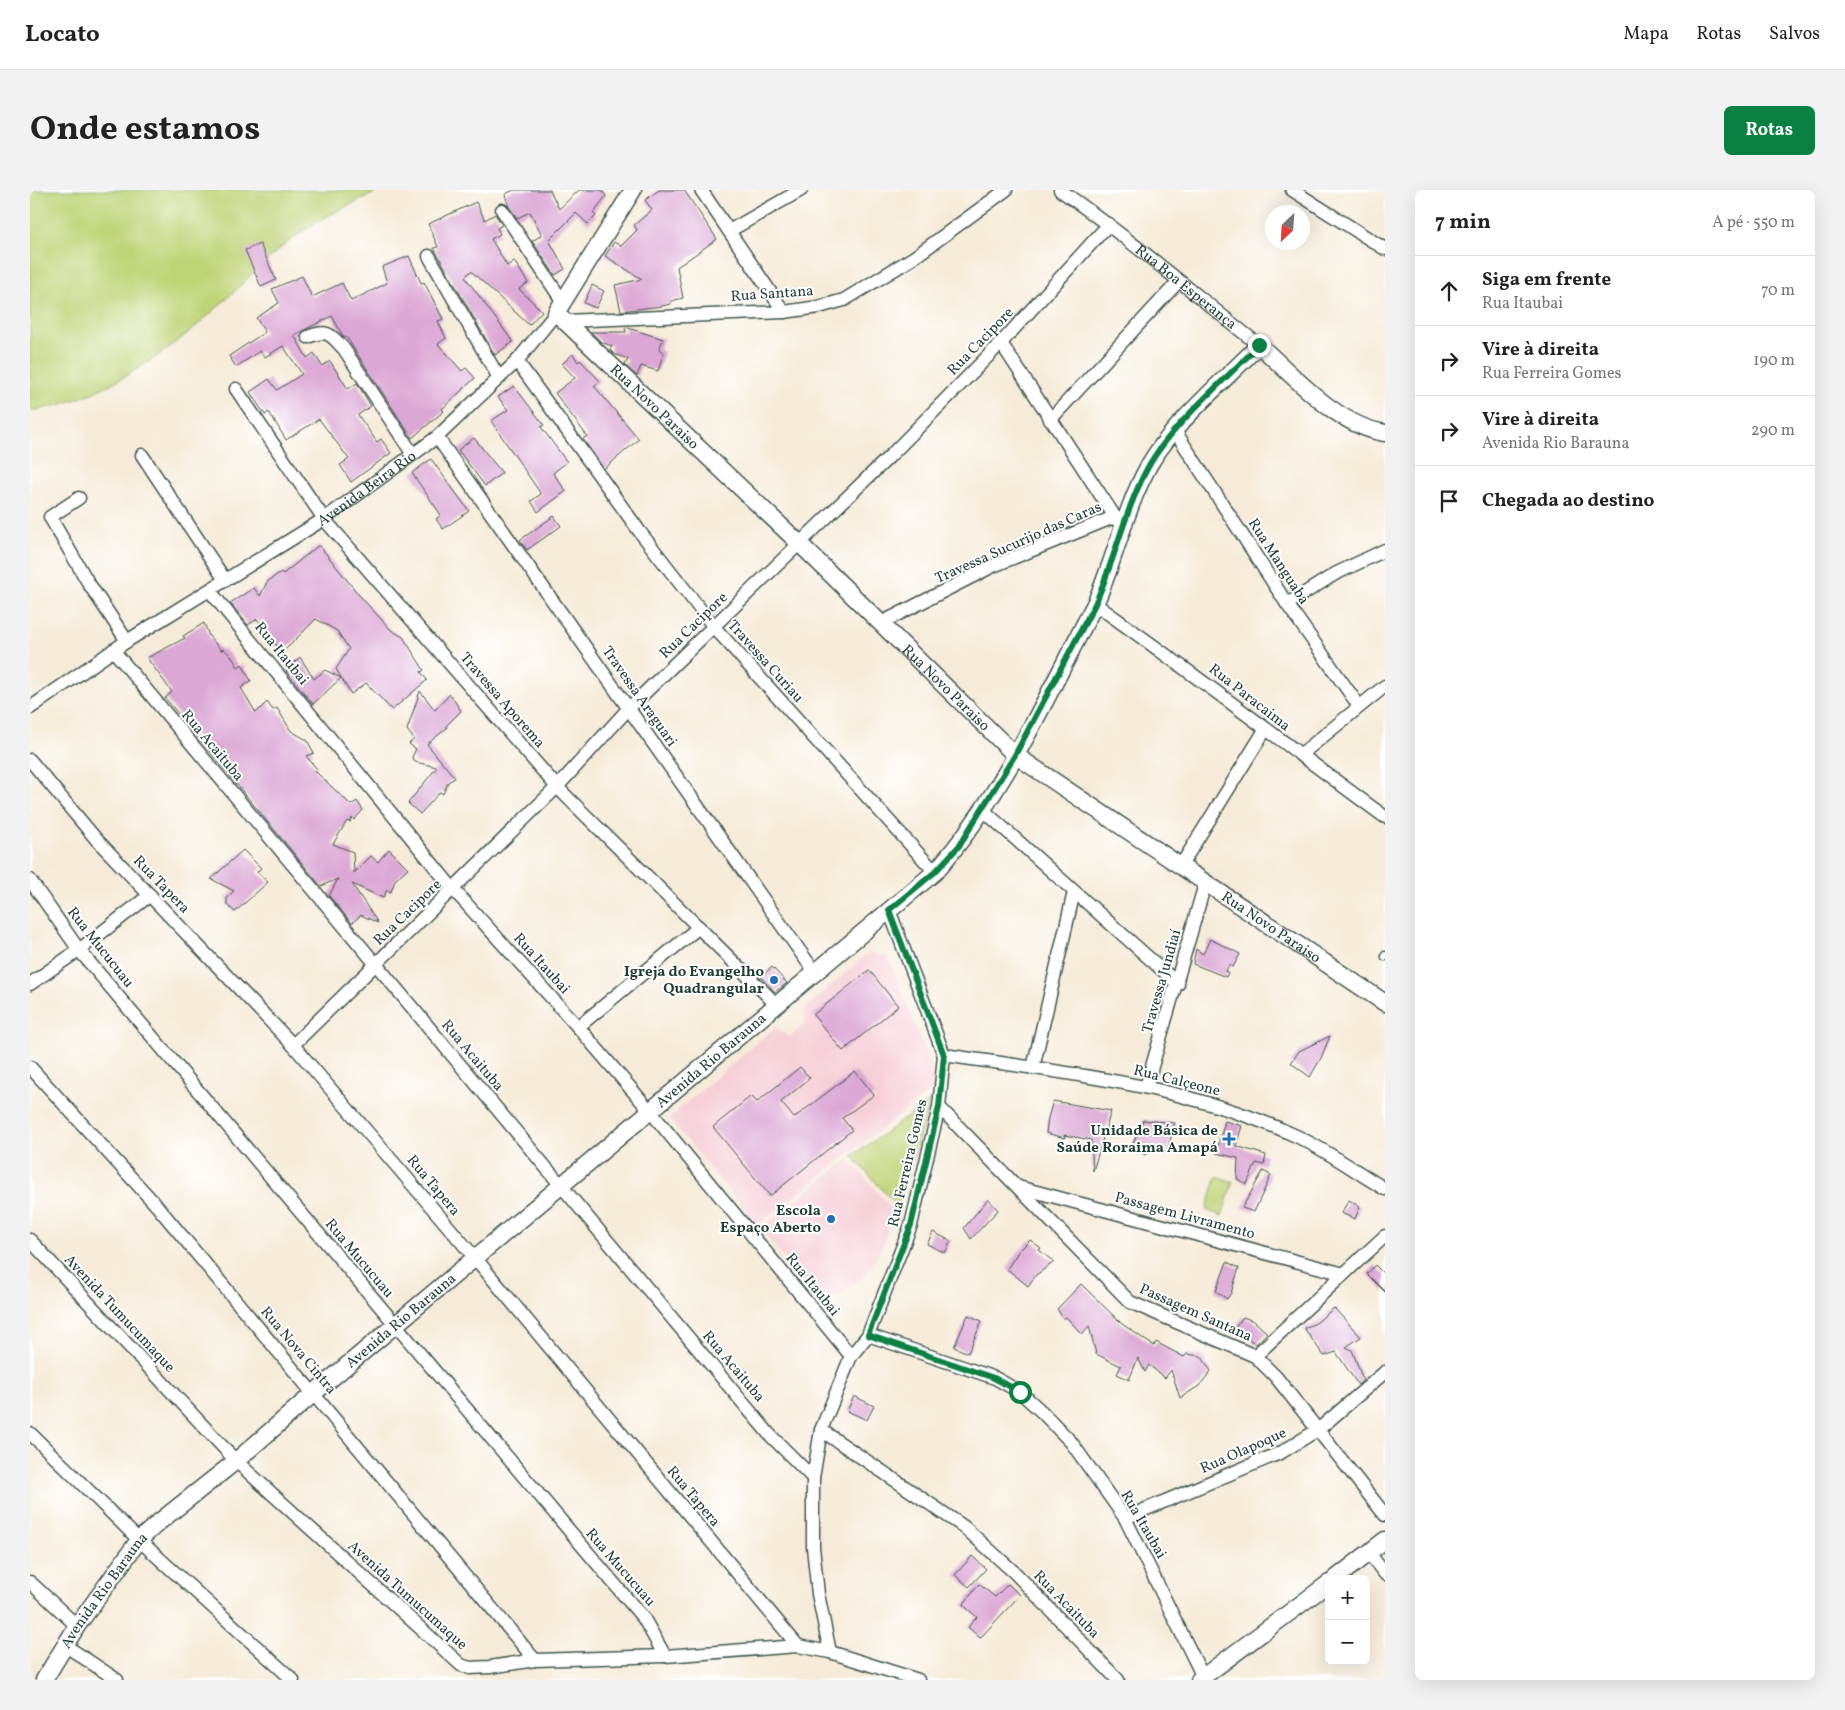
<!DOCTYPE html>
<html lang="pt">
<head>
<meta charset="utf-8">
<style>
  :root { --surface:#fff; --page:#f2f2f2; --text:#222; --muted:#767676; --line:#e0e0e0; --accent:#0b8043 }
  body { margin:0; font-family:Vollkorn,serif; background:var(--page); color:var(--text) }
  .controls { position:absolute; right:15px; bottom:15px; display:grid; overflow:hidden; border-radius:8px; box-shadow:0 5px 20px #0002 }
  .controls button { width:45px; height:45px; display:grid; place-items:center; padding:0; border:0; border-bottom:1px solid var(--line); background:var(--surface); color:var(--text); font:25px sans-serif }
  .compass { position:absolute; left:1235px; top:15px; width:45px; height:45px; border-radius:50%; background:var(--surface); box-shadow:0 5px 20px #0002; rotate:205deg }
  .stop { position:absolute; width:15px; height:15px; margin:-11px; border:4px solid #0b8043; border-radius:50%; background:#fff }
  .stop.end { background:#0b8043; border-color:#fff; box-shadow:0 1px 5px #0008 }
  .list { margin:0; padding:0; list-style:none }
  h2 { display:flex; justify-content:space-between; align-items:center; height:65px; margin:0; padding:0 20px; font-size:21px }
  h2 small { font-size:16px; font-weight:400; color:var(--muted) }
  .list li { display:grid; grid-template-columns:32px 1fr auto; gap:15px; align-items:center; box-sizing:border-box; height:70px; padding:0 20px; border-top:1px solid var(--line) }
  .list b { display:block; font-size:19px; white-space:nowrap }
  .list p { margin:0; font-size:16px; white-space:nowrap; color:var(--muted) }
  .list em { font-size:16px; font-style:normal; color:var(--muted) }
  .icon { flex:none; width:28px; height:28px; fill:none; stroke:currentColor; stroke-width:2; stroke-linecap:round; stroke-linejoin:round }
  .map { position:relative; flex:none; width:1355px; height:1490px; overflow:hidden; border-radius:8px }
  header { display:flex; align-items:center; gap:30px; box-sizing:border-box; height:70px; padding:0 25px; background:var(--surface); border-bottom:1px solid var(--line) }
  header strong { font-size:24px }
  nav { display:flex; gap:28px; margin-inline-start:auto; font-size:18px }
  .intro { display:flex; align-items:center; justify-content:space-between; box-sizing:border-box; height:120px; padding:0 30px }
  h1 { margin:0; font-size:35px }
  .button { padding:12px 22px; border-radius:8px; background:var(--accent); color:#fff; font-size:18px; font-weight:700 }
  main { display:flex; gap:30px; padding:0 30px }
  aside { flex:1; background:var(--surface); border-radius:8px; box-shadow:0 5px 20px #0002 }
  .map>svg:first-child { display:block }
</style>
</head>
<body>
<header>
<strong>Locato</strong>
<nav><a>Mapa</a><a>Rotas</a><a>Salvos</a></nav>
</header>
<div class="intro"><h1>Onde estamos</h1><a class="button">Rotas</a></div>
<main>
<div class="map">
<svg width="1355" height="1490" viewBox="0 0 1355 1490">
  <rect width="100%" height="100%" fill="#fff"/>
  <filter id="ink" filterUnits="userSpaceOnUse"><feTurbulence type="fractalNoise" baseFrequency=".02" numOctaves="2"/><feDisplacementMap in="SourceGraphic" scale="10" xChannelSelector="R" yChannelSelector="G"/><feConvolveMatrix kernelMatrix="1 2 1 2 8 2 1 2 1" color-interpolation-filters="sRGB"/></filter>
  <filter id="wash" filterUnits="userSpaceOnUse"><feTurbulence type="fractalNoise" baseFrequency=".0096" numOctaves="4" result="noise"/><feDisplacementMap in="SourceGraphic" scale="20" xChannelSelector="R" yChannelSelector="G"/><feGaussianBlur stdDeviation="1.12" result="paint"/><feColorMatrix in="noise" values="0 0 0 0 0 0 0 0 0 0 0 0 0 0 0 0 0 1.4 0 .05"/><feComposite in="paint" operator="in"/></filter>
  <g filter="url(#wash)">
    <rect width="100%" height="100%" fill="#f6ebd8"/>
    <path fill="#f6cfd7" d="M839,762L858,768L894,857L904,898L727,1035L639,928L745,837L760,847L775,833L774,819Z
      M819,969L863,1020L853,1055L838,1082L809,1106L785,1107L730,1038Z"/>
    <path fill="#bfd477" stroke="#6f8856" d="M0,0H351C320,15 285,30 258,52C227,77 201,106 171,132C123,173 63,212 0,221Z
      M900,911L868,1017L822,966Z
      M1187,986L1203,992L1192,1026L1176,1020Z"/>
    <g id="blocks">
      <path fill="#dba8d5" d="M484,0H520L529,19L549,0H572L576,6L563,23L566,26L558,34L546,23L519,50L535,79L525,85L502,51L512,45L500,22L487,28L479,17L475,4Z
        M629,0H654L687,49L647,77L653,108L641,111V114L632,116L591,121L585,95L612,89L575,66L584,52L591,56L607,40L604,35L622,20L615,10Z
        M446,12L455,30L465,24L472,35L467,38L470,44L461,49L477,76L484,71L498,93L489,99L512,121L499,135L441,81L435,87L483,152L465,165L404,58L408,57L398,34Z
        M230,54L246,90L231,97L215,60Z
        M379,66L391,93L394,92L413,129L408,131L416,148L408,154L432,181L436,178L445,188L412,219L414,221L382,248L317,148L313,146L302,126L264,145L277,168L284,163L292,176L300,171L318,199L327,193L341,216L328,225L347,252L351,249L361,263L321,292L310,275L319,269L289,229L256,250L239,222L235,225L220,202L239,189L247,200L272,184L253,156L235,167L230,161L206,177L199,166L235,142L226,128L249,113L242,99L272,86L282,107L312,93L321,111L357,93L352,77Z
        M562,95L574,101L566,118L554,113Z
        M595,137L633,149L629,160L634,162L628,181L611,176L607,186L595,175L598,169L584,164L580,160L582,156L571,152L561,142H596Z
        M543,164L548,172L550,170L570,191L564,196L609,249L574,279L553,249L557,246L525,203L545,188L532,174Z
        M484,196L514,235L511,237L537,272L523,283L536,301L508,322L501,311L511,304L461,231L478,220L468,207Z
        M444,248L472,283L455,296L428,260Z
        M401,269L439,321L413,339L406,329L411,325L382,283Z
        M524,326L531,336L497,360L490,350Z
        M289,355L329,405L361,440L373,447L394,480L391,482L397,490L362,520L336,493L321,504L306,479L319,459L307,441L286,429L252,463L227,429L218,435L200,413L224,398L230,406L237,392L251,382L253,384Z
        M174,433L179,446L191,460L194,459L201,466L208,477L212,474L221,491L211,498L226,523L237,512L243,520L247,518L261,541L277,550L284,563L276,566L287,579L285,581L321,615L327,611L333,620L324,630L322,628L320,632L317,631L303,654L323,662L324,683L341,666L348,672L359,659L378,678L365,690L361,702L357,700L353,708L322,694L348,733L331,725L322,733L299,706L308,689L291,696L135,508L142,502L117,468L155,448L153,446Z
        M270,467L284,489L295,480L311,488L283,514L256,481Z
        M390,501L405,520L420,504L431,521L416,536L417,538L397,554L425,588L418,592L413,604L410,602L390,624L378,613L407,577L385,572L382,567L386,559L379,554L384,549L377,540Z
        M213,660L231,678L227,682L238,692L205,722L197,715V707L204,701L181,689Z
        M1180,749L1210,764L1203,777L1199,775L1196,781L1198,783L1196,787L1163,774L1166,759L1173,764Z
        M742,777L757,793L745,802L731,787Z
        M839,780L868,816L813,861L783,825Z
        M1300,846L1291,868L1280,887L1261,873L1269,861Z
        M770,877L780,888L751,912L764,928L825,881L844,905L812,928L822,940L740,1006L683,937L721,906L727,912Z
        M1023,911L1081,921L1063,981L1061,950L1034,945L1035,948L1016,943L1018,928Z
        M1113,930L1145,933L1137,962L1118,960L1116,965L1101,958Z
        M1195,931L1212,936L1206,956L1236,965L1234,975L1226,973L1217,994L1207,989L1208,968L1186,963Z
        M1233,981L1241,985L1224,1022L1212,1018Z
        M958,1009L968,1020L941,1049L934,1038Z
        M1319,1010L1330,1017L1325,1029L1311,1023Z
        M903,1042L921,1051L915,1063L897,1054Z
        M1000,1050L1011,1058L1009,1060L1024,1072L1006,1085L998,1096L977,1079L988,1062Z
        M1197,1072L1209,1078L1201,1103L1197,1109L1186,1101Z
        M1345,1075L1355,1085V1102L1337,1084Z
        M1051,1094L1092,1134L1124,1156L1126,1152L1154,1167L1157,1164L1171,1166L1181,1181L1169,1196L1150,1208L1141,1180L1135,1188L1119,1175L1115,1182L1108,1168L1099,1190L1087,1184L1091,1176L1066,1164L1059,1136L1052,1144L1036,1127L1034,1129L1027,1119Z
        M1304,1118L1331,1147L1316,1157L1322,1160L1333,1190L1328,1195L1306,1162L1294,1166L1274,1138L1286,1133Z
        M938,1125L952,1131L938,1163L924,1157Z
        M1213,1127L1224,1131L1237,1143L1226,1154L1204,1139Z
        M824,1206L844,1216L837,1230L817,1221Z
        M942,1366L956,1379L939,1397L925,1385Z
        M949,1394L965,1407L978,1394L990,1405L950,1448L938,1437L947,1427L933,1415Z"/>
    </g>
  </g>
  <g filter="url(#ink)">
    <use href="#blocks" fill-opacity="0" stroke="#3f574d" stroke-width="1"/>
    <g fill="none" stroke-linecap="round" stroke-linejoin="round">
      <g stroke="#3f574d" stroke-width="9">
        <path id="service" d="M1355,765V767"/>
      </g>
      <g stroke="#3f574d" stroke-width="15">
        <g id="minor">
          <path d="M671,0L754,122"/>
          <path id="s1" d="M1030,0C1099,48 1163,103 1229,155"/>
          <path d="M1262,0L1355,59"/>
          <path d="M472,20L533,112"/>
          <path d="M699,41L771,0"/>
          <path d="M399,66L469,188"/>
          <path d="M534,131L754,122L789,117L814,110L883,68L976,0"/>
          <path d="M278,147C298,139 300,144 314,159L382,263"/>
          <path d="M971,153L1089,333"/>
          <path d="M487,171L610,342L684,437L905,682"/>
          <path d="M206,199L294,329L527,597L748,816"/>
          <path d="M1020,230L1148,92"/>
          <path d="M1145,241L1257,414L1329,516"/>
          <path d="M407,247L786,784"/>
          <path d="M112,265L195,390"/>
          <path d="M49,308L20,327L59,394L97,451"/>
          <path d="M180,401L423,699L548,837L621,922L821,1166"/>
          <path d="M1065,414C1163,483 1258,556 1355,627"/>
          <path d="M1257,414L1305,384L1355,360"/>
          <path d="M851,433L963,376L1084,327"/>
          <path d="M83,460L739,1244L783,1288"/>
          <path id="s2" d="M0,518L97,451L294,329L407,247L487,171L526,123"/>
          <path d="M1270,565L1355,496"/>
          <path d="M0,570L66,649L263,855L446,1069L768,1456"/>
          <path d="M952,619L1148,794"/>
          <path d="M1150,677L1235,540"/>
          <path d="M0,690L49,760L614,1429L635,1466"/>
          <path d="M0,794L49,760L120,705"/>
          <path d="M548,837L669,737"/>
          <path d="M263,855L527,597L599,518L860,266L971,153L1079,34"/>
          <path d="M914,865C1032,882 1154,895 1264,945C1295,959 1325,981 1355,999"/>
          <path d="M0,877L127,1016L505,1470"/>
          <path d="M1003,878L1044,702"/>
          <path d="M1116,897L1175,694"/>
          <path d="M909,917L1100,1112L1225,1166L1246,1187L1355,1325"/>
          <path d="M988,997L1314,1084"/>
          <path d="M0,1050L206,1271L431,1475L440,1478L460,1477L505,1470L635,1466L768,1456L800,1462L888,1490"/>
          <path d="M838,1145L965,1188L990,1202L1012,1222L1041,1252L1095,1328L1173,1487"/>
          <path d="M1225,1166L1355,1046"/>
          <path d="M791,1240L934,1337L985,1383L1088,1490"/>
          <path d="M0,1243L109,1350L263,1490"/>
          <path d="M1095,1328L1252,1262L1289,1239L1355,1182"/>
          <path d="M1339,1363L1355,1384"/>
          <path d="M0,1392L47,1436"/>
          <path d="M36,1456L87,1490"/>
          <path d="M800,1462L788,1404L783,1357V1288L791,1240L821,1166L838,1145L881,1035L909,917L914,865L859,720"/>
        </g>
      </g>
      <g stroke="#3f574d" stroke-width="19">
        <g id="tertiary">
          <path id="s3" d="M603,0L526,123L770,354L985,565L1355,813"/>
          <path d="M1305,1389L1355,1350"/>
          <path id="s4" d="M14,1490L47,1436L109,1350L129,1332L206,1271L284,1203L905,682C973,606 1018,503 1065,414C1085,370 1094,322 1117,279C1139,237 1195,190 1229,155C1264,186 1307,236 1355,243"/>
          <path d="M1169,1490L1299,1393"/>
        </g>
      </g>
      <use href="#service" stroke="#fff" stroke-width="6"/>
      <use href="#minor" stroke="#fff" stroke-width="12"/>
      <use href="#tertiary" stroke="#fff" stroke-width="16"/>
    </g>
  </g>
  <g fill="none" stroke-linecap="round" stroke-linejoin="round" filter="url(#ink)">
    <path stroke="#0b8043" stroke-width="6" d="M990,1202L964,1188L838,1145L881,1035L909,917L914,865L859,720L905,682L929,656L985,565L1065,414C1085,370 1094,322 1117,279C1139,237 1195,190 1229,155"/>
  </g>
  <g fill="#1f6fb2" stroke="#fff" stroke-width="2">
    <circle cx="744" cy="790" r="5"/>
    <path d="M1196.5 941.5h5v5h5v5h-5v5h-5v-5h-5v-5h5z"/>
    <circle cx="801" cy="1029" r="5"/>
  </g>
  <g text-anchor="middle" stroke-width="4" stroke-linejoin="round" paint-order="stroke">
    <g font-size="15" fill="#1f3d34" stroke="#fff">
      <text dy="5" stroke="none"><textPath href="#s1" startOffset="159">Rua Boa Esperança</textPath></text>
      <text transform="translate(742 103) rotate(-4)" y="5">Rua Santana</text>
      <text transform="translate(950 151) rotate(-46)" y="5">Rua Cacipore</text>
      <text dy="5" stroke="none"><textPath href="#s3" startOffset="281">Rua Novo Paraiso</textPath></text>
      <text dy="5" stroke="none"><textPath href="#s2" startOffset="402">Avenida Beira Rio</textPath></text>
      <text transform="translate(988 352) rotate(-24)" y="5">Travessa Sucurijo das Caras</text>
      <text transform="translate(1249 371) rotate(57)" y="5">Rua Manguaba</text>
      <text transform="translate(663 435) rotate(-44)" y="5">Rua Cacipore</text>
      <text transform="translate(252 463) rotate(51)" y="5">Rua Itaubai</text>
      <text transform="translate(736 471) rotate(48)" y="5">Travessa Curiau</text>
      <text dy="5" stroke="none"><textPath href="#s3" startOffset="686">Rua Novo Paraiso</textPath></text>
      <text transform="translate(610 506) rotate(55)" y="5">Travessa Araguari</text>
      <text transform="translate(1220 507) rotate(38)" y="5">Rua Paracaima</text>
      <text transform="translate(473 510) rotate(49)" y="5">Travessa Aporema</text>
      <text transform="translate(183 555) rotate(50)" y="5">Rua Acaituba</text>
      <text transform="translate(132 694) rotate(46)" y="5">Rua Tapera</text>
      <text transform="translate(377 722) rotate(-44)" y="5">Rua Cacipore</text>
      <text dy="5" stroke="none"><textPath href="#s3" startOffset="1091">Rua Novo Paraiso</textPath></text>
      <text transform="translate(71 757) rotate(52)" y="5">Rua Mucucuau</text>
      <text transform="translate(512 773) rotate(48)" y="5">Rua Itaubai</text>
      <text transform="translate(1131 791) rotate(-74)" y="5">Travessa Jundiaí</text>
      <text transform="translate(443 865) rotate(50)" y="5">Rua Acaituba</text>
      <text dy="5" stroke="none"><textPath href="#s4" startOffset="916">Avenida Rio Barauna</textPath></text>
      <text transform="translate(1147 890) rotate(14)" y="5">Rua Calçeone</text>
      <text transform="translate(877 973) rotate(-77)" y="5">Rua Ferreira Gomes</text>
      <text transform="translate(404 995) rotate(50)" y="5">Rua Tapera</text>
      <text transform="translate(1155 1025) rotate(15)" y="5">Passagem Livramento</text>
      <text transform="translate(330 1068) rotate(50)" y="5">Rua Mucucuau</text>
      <text transform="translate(783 1094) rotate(51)" y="5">Rua Itaubai</text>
      <text transform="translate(1166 1122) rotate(24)" y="5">Passagem Santana</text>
      <text transform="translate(90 1123) rotate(47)" y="5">Avenida Tumucumaque</text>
      <text dy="5" stroke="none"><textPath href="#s4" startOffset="511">Avenida Rio Barauna</textPath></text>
      <text transform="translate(269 1160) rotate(50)" y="5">Rua Nova Cintra</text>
      <text transform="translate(704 1176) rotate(50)" y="5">Rua Acaituba</text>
      <text transform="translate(1213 1260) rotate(-24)" y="5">Rua Olapoque</text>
      <text transform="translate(664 1306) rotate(50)" y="5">Rua Tapera</text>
      <text transform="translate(1114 1334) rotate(60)" y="5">Rua Itaubai</text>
      <text transform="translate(591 1377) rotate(49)" y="5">Rua Mucucuau</text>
      <text dy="5" stroke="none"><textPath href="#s4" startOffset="108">Avenida Rio Barauna</textPath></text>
      <text transform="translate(378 1405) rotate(42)" y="5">Avenida Tumucumaque</text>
      <text transform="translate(1037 1414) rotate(46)" y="5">Rua Acaituba</text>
    </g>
    <g font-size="15" font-weight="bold" fill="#1f3d34" stroke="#fff" text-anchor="end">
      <text x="734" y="786">Igreja do Evangelho<tspan x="734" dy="17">Quadrangular</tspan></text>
      <text x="1188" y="945">Unidade Básica de<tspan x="1188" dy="17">Saúde Roraima Amapá</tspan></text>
      <text x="791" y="1025">Escola<tspan x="791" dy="17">Espaço Aberto</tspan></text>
    </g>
  </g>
</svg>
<div class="controls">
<button>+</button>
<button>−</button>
</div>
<svg class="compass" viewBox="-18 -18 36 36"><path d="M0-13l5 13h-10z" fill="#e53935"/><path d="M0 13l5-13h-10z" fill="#767676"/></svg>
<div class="stop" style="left:990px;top:1202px"></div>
<div class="stop end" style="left:1229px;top:155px"></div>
</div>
<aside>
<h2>7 min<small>A pé · 550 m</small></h2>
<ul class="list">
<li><svg class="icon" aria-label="ahead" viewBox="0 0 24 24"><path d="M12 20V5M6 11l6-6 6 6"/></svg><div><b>Siga em frente</b><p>Rua Itaubai</p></div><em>70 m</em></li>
<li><svg class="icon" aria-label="right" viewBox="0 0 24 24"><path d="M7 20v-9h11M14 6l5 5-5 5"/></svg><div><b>Vire à direita</b><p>Rua Ferreira Gomes</p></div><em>190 m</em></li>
<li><svg class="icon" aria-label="right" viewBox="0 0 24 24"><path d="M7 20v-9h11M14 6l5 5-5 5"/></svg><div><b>Vire à direita</b><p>Avenida Rio Barauna</p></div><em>290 m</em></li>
<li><svg class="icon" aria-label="arrive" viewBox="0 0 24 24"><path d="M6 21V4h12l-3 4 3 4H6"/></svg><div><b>Chegada ao destino</b></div></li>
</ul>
</aside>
</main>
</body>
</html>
